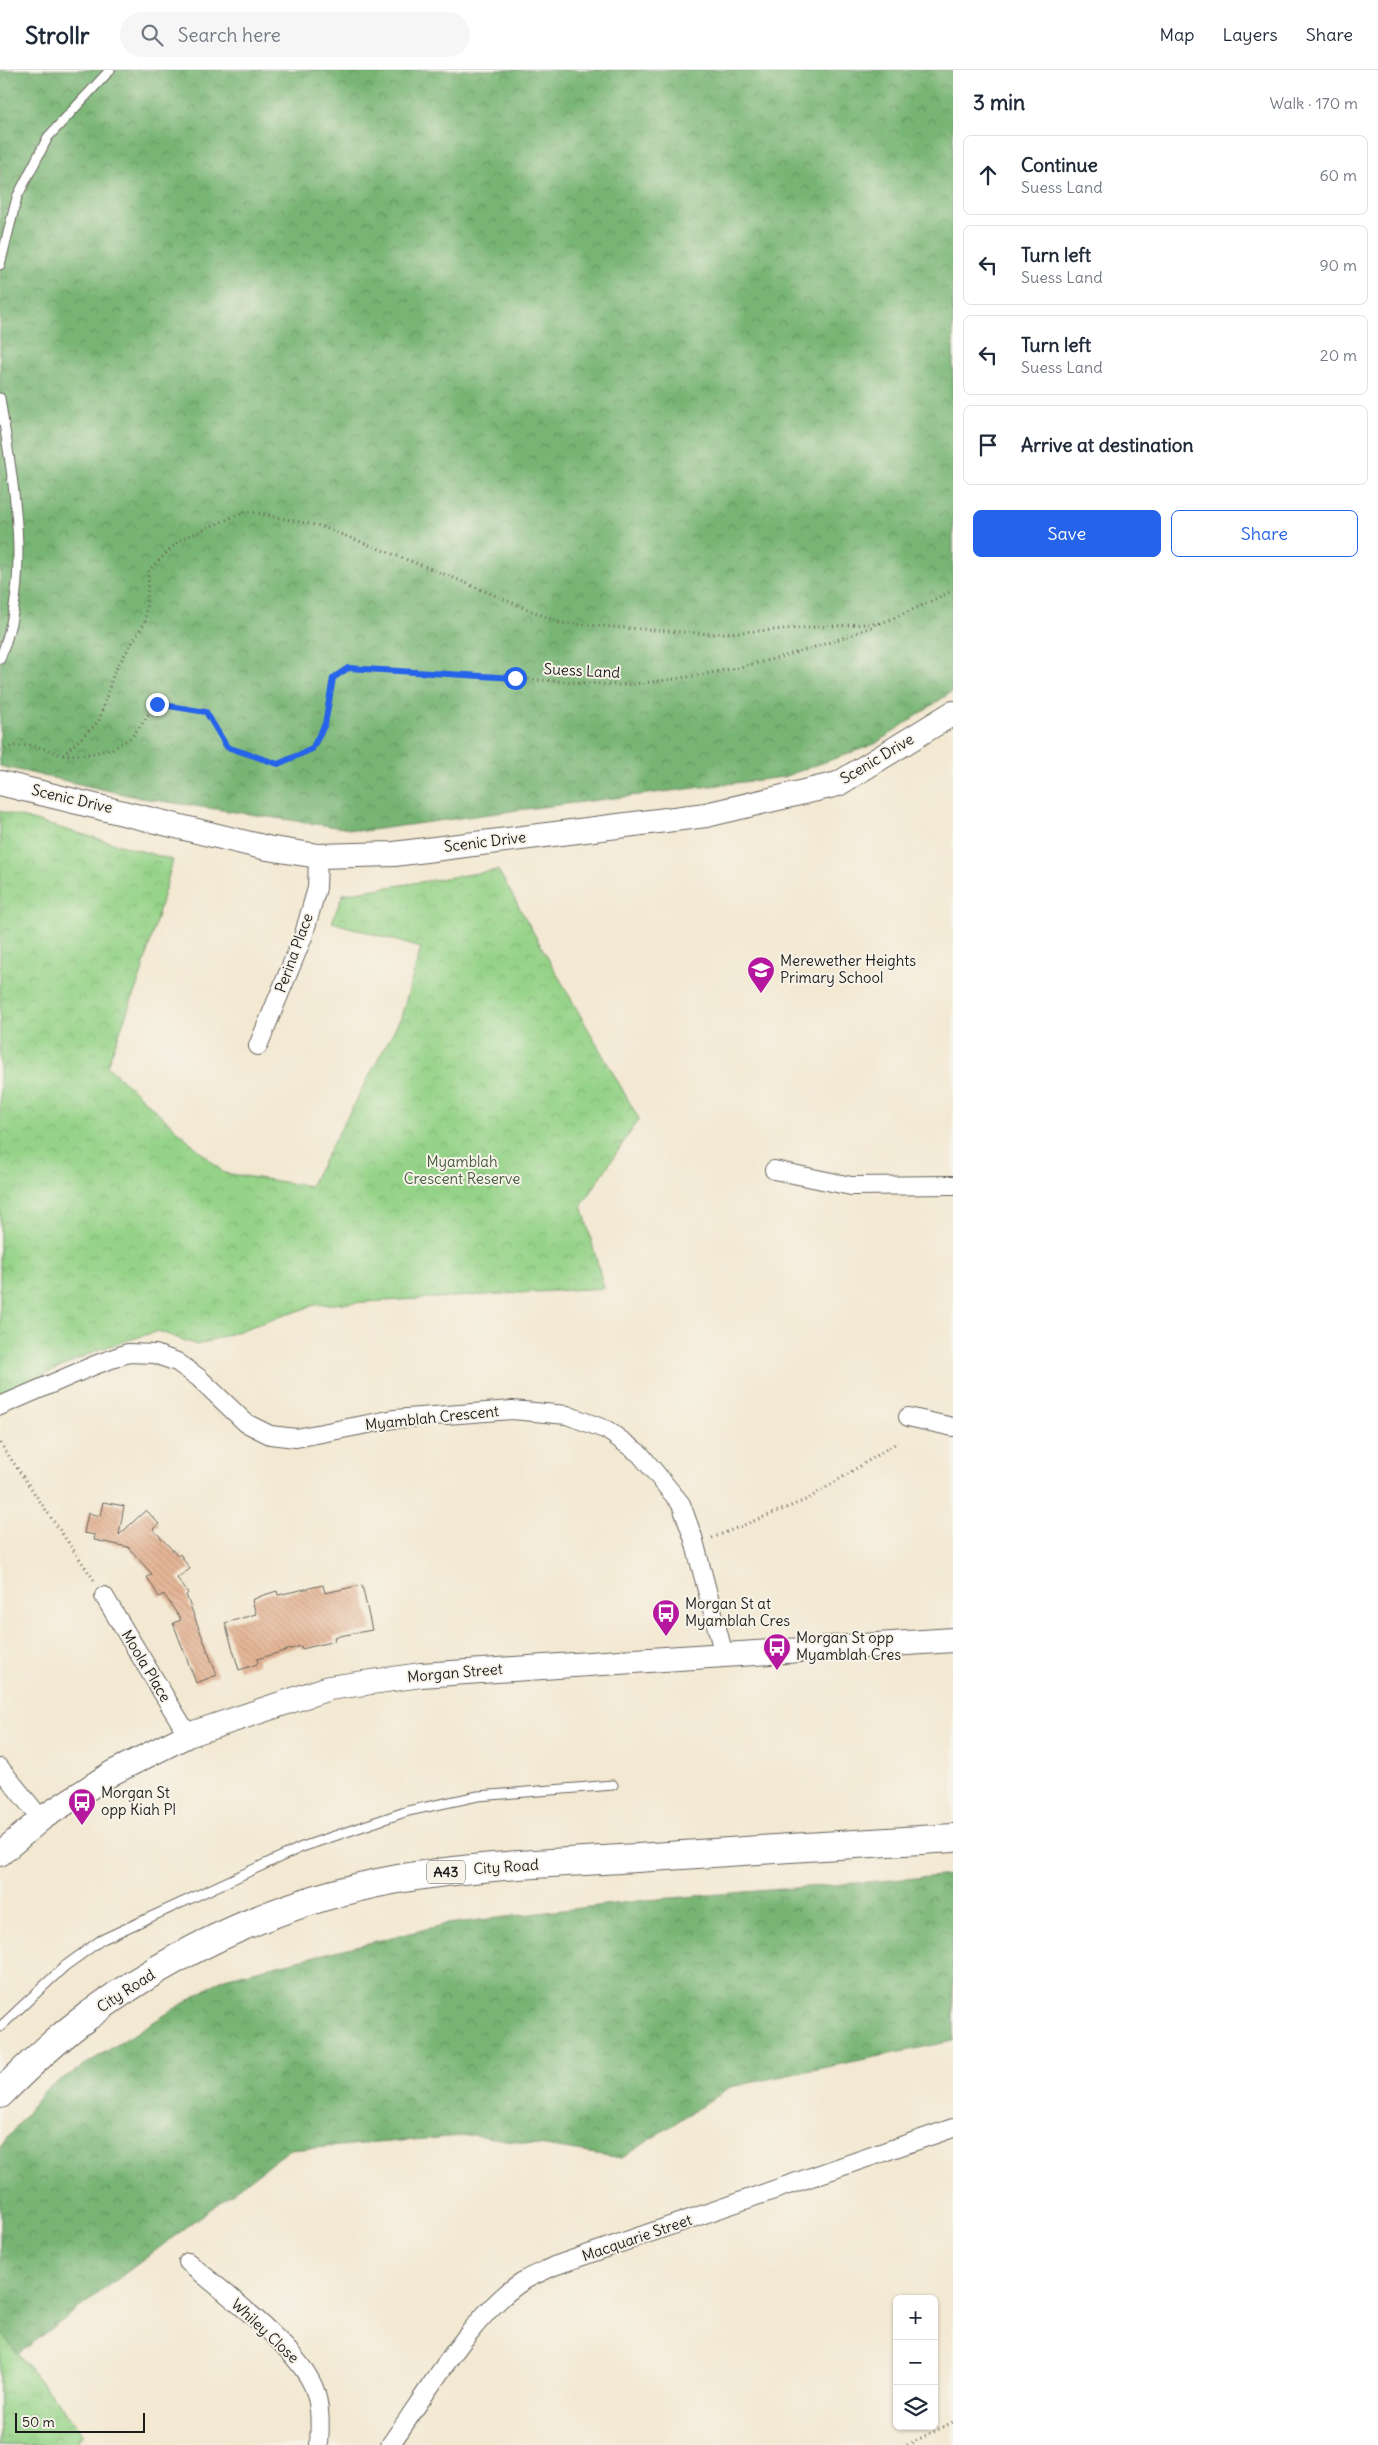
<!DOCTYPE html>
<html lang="en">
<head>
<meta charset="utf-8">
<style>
  :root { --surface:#fff; --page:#f6f6f7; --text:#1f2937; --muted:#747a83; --line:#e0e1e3; --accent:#2563eb }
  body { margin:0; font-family:Delius,sans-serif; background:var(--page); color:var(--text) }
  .controls { position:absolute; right:15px; bottom:15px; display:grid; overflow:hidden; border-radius:8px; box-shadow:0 1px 4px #0004 }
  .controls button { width:45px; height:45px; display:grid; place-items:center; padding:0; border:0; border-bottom:1px solid var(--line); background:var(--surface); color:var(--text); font:25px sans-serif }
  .scale { position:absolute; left:15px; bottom:12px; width:130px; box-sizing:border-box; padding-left:5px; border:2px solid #1c1c1c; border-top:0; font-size:14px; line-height:18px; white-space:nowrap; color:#1c1c1c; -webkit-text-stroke:4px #f7f3e8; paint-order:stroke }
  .stop { position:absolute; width:15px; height:15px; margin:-11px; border:4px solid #2563eb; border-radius:50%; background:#fff }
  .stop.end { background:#2563eb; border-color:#fff; box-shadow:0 1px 5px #0008 }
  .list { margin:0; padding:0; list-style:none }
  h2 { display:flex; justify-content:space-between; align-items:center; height:65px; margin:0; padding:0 20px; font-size:21px }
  h2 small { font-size:16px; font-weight:400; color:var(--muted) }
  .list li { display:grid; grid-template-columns:32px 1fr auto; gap:15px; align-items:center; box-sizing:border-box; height:80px; margin:0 10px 10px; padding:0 10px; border:1px solid var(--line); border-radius:8px }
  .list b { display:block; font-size:19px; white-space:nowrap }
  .list p { margin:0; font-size:16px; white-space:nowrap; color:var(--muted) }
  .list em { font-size:16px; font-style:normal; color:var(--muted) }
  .actions { display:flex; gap:10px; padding:15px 20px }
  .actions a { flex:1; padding:11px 0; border:1px solid var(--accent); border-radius:8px; text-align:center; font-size:18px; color:var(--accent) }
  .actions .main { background:var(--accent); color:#fff }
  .icon { flex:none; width:28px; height:28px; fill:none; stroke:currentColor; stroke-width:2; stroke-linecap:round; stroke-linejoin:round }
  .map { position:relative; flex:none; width:953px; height:2375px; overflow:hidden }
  header { display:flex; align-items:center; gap:30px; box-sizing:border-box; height:70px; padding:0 25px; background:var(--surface); border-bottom:1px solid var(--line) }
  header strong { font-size:24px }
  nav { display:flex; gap:28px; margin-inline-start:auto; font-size:18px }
  .search { width:350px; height:45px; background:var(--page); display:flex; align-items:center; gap:12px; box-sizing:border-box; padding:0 18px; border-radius:28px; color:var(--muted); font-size:19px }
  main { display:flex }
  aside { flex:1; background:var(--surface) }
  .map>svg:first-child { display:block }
</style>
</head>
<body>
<header>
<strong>Strollr</strong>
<div class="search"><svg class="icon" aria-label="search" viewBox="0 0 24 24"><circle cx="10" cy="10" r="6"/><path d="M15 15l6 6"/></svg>Search here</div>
<nav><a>Map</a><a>Layers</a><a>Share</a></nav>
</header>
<main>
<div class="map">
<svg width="953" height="2375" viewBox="0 0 953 2375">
  <defs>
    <pattern id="forest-crowns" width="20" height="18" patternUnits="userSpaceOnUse" patternTransform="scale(1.25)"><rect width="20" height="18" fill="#78b574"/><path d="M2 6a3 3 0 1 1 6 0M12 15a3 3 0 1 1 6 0" fill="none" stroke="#62925e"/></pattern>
    <pattern id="park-crowns" width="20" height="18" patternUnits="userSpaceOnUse" patternTransform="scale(1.25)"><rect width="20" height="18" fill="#95d388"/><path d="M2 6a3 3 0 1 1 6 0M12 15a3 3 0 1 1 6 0" fill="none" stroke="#80b575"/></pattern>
    <pattern id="building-back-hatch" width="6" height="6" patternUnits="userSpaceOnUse" patternTransform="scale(1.25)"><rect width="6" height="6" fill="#e3b191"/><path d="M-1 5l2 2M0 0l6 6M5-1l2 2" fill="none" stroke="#c2987c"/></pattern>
  </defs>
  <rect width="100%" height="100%" fill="#f7f3e8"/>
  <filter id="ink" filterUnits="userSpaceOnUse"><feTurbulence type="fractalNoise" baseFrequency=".02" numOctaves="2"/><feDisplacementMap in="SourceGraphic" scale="10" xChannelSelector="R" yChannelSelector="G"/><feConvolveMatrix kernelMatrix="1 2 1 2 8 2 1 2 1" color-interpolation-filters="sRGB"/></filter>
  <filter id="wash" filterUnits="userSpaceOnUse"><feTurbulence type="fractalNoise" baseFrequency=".0096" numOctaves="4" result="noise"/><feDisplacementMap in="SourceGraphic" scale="20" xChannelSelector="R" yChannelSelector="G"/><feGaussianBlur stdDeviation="1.12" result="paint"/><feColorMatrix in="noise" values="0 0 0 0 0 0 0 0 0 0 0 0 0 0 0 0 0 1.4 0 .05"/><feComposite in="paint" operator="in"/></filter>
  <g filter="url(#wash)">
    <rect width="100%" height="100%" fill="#f3e8d2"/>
    <path fill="url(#forest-crowns)" stroke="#4a6848" d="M0,0H953V621L875,674L783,707L526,739L364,761L141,728L0,696Z
      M953,1805V1971L730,2017L622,2088L474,2065L289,2080L18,2284L84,2365L73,2375H0V2077L46,2019L224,1908L447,1854L647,1830Z"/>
    <path fill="url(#park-crowns)" stroke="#587852" d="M0,741L173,790L141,905L107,996L224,1103L310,1116L401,947L421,878L332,852L343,824L498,800L639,1049L582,1135L604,1218L315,1235L197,1275L158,1261L100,1279L0,1325Z
      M0,2262L84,2365L73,2375H0Z"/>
    <g id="blocks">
      <path fill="url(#building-back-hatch)" d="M103,1432L124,1436L119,1465L146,1440L159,1454L153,1459L178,1486L180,1484L190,1499L177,1508L188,1523L186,1525L217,1605L196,1613L173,1553L181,1550L164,1524L159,1527L147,1507L152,1504L128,1477L94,1470L95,1465L84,1463L88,1443L100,1446Z
        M323,1515L325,1523L362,1515L372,1560L334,1567L335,1571L302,1579L301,1576L257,1589L258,1594L239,1600L225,1553L256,1544L252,1530L261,1526L277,1521L278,1525Z"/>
    </g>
  </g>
  <g filter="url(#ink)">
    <use href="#blocks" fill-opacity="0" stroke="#67635c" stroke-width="1"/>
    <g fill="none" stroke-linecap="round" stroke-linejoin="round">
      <g stroke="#67635c" stroke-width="11">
        <path id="lane" d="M0,195L17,127L48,67L110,0
          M0,328C13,413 33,506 0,589
          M0,1957L65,1896L101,1870L302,1777L408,1741L478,1726L613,1715"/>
      </g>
      <g stroke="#67635c" stroke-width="20">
        <path id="street" d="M258,976L303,867L317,818L318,786
          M774,1100L851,1116L953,1115
          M0,1336L95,1295L128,1283L155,1284L177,1292L199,1308L246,1353L270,1365L296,1368L394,1349L512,1340L567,1345L607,1360L640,1384L681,1434L693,1467L724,1585
          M908,1347L953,1357
          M104,1526L188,1665
          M0,1698L41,1749
          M188,2192C223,2222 298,2277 314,2318C321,2336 320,2357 319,2375
          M390,2375C425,2326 473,2243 523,2211C533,2205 544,2201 554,2196L953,2058"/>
      </g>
      <g stroke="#67635c" stroke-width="26">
        <path id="secondary" d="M0,713L267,778L318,786L394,784L706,745L838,714L953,643
          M0,1784L41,1749L112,1703L188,1665L329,1618L421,1605L953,1570"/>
      </g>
      <g stroke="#67635c" stroke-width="30">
        <path id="highway" d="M0,2024C28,1996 56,1969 88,1946C178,1878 287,1829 398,1809C477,1795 557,1793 637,1788C742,1781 848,1774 953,1768"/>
      </g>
      <path stroke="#67635c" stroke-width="3" stroke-dasharray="1 4" stroke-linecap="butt" d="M0,680L14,676L32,675L63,685L90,684L112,679L132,667L157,633L206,642L227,677L277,694L312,679L325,654L333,609L348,598L620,615C735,606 851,573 953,520
        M63,685L99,651L114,602L145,552L149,500L180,470L246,441L320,456L449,506L560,553L710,564L881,553
        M0,1373L96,1513
        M712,1468L808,1429L898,1372
        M907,2375L953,2352"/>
      <use href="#lane" stroke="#fff" stroke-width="9"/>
      <use href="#street" stroke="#fff" stroke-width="18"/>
      <use href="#secondary" stroke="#fff" stroke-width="24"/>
      <use href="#highway" stroke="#fff" stroke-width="28"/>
    </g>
  </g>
  <g fill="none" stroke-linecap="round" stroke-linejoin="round" filter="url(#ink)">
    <path stroke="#2563eb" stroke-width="6" d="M157,634L206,642L227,677L278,694L312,679L325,654L333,608L348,598L515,608"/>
  </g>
  <defs>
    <g id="school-pin" transform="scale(1.4375)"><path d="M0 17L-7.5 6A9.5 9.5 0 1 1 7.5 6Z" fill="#b5179e" stroke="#f7f3e8"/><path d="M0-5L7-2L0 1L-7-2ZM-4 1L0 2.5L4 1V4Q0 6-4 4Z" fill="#fff"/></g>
    <g id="bus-pin" transform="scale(1.4375)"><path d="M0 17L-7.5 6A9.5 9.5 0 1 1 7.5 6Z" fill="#b5179e" stroke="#f7f3e8"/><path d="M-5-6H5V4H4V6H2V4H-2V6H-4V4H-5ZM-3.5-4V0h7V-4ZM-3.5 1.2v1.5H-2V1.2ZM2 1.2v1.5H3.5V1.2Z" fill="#fff"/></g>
  </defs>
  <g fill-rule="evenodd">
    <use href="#school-pin" x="761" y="900"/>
    <use href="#bus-pin" x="666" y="1543"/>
    <use href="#bus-pin" x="777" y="1577"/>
    <use href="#bus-pin" x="82" y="1732"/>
  </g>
  <g text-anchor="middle" stroke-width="4" stroke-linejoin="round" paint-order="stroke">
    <rect fill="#f7f3e8" stroke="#5e5c59" stroke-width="1" x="427" y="1790.5" width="38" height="23" rx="4"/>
    <g font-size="14" font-weight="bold" fill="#1c1c1c">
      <text x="446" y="1807">A43</text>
    </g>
    <g font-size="15" fill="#1c1c1c" stroke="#f7f3e8">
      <text transform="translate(582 601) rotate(3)" y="5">Suess Land</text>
      <text transform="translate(877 689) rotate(-31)" y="5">Scenic Drive</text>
      <text transform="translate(72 729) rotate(13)" y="5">Scenic Drive</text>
      <text transform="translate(485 772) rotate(-7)" y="5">Scenic Drive</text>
      <text transform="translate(294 883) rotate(-70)" y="5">Perina Place</text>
      <text transform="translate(432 1348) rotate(-6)" y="5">Myamblah Crescent</text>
      <text transform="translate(146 1596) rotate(59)" y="5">Moola Place</text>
      <text transform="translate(455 1603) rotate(-5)" y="5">Morgan Street</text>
      <text transform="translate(506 1797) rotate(-4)" y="5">City Road</text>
      <text transform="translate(126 1921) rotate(-33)" y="5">City Road</text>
      <text transform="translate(637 2168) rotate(-19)" y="5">Macquarie Street</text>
      <text transform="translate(265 2261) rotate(43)" y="5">Whiley Close</text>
    </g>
    <g font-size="15" fill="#1c1c1c" stroke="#f7f3e8" text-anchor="start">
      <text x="780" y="896">Merewether Heights<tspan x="780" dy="17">Primary School</tspan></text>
      <text x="685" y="1539">Morgan St at<tspan x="685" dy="17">Myamblah Cres</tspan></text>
      <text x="796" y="1573">Morgan St opp<tspan x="796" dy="17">Myamblah Cres</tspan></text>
      <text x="101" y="1728">Morgan St<tspan x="101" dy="17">opp Kiah Pl</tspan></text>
    </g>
    <g font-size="15" fill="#465c42" stroke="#f7f3e8">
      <text x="462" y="1097">Myamblah<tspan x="462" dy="17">Crescent Reserve</tspan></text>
    </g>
  </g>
</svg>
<div class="controls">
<button>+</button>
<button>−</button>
<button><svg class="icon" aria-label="layers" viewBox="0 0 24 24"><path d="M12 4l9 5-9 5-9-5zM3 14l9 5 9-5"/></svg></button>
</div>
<div class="scale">50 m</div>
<div class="stop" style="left:515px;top:608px"></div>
<div class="stop end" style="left:157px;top:634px"></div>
</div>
<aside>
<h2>3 min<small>Walk · 170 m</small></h2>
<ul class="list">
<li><svg class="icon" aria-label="ahead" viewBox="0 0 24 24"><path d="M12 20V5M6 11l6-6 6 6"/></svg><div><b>Continue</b><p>Suess Land</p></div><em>60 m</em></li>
<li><svg class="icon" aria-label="left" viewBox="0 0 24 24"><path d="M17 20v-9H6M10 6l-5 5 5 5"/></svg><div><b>Turn left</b><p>Suess Land</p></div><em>90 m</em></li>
<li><svg class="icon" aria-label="left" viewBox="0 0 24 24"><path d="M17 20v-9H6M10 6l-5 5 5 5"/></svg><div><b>Turn left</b><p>Suess Land</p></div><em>20 m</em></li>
<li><svg class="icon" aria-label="arrive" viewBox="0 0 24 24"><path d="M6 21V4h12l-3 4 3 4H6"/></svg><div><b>Arrive at destination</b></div></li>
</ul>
<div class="actions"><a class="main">Save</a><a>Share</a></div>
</aside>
</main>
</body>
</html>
